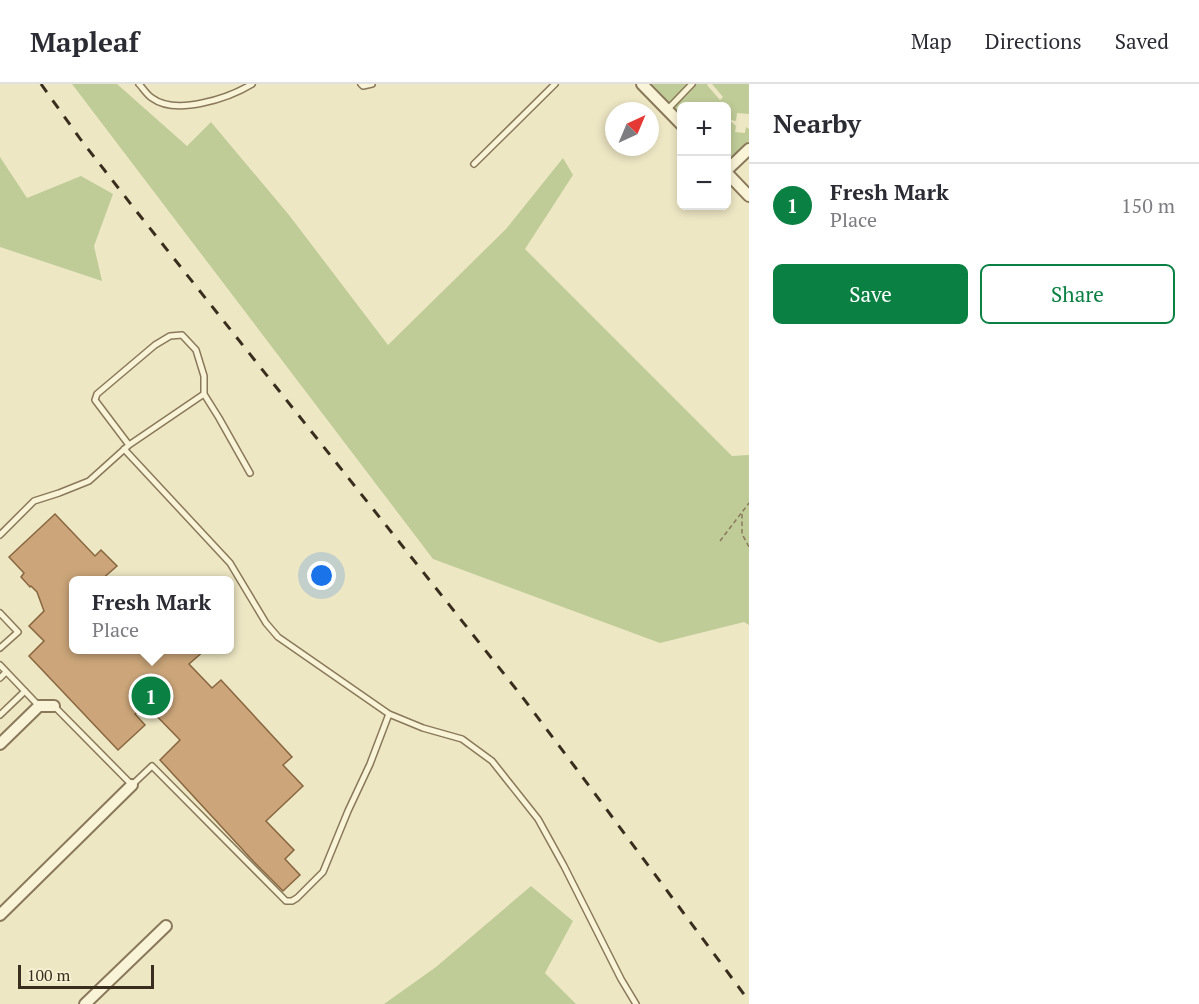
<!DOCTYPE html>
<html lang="en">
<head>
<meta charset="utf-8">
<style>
  :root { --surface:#fff; --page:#f2f2f3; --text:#2b2b33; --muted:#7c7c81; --line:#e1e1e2; --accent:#0b8043 }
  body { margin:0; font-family:"PT Serif",serif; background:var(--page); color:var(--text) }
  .controls { position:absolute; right:18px; top:18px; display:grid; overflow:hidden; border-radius:9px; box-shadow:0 3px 9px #0003 }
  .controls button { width:54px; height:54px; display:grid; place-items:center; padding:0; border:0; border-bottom:2px solid var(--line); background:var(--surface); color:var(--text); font:30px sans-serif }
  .compass { position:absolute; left:605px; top:18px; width:54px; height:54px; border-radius:50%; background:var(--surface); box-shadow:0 3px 9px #0003; rotate:44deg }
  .scale { position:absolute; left:18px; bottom:15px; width:136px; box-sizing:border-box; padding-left:6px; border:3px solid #392e1e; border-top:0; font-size:16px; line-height:21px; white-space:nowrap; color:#392e1e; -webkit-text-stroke:4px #f6f0d3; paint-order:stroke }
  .you { position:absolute; left:322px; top:492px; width:21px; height:21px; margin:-15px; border:4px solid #fff; border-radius:50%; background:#1a73e8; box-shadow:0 0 0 9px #1a73e833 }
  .badge { display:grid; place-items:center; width:39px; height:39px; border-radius:50%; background:var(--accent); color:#fff; font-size:20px; font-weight:700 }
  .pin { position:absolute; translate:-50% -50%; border:3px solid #fff; box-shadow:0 2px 6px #0006 }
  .popup { position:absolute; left:69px; top:492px; width:165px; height:78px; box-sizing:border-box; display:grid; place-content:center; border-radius:9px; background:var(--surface); filter:drop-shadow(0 2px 4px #0005); font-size:20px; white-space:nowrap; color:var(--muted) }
  .popup b { font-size:22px; color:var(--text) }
  .popup::after { content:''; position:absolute; left:50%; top:100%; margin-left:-12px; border:12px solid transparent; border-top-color:var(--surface) }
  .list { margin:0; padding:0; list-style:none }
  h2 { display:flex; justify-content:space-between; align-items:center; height:78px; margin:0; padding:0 24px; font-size:26px }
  h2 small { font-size:20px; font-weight:400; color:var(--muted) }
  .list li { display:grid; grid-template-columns:39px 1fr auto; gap:18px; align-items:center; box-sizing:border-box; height:84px; padding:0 24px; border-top:2px solid var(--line) }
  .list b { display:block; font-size:22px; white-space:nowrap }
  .list p { margin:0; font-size:20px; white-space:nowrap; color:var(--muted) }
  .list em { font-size:20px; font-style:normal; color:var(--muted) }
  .actions { display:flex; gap:12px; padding:18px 24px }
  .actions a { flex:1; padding:14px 0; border:2px solid var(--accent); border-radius:9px; text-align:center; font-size:21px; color:var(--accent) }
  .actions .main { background:var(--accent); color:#fff }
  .map { position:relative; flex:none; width:749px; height:920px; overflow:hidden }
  header { display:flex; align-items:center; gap:36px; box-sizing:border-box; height:84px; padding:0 30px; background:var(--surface); border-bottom:2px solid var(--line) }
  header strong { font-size:28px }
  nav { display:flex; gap:33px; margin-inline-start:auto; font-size:21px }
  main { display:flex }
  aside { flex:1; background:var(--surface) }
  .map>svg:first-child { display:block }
</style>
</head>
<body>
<header>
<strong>Mapleaf</strong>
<nav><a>Map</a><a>Directions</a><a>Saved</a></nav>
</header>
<main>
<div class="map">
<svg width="749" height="920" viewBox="0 0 749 920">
  <rect width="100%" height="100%" fill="#eee7c4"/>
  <path fill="#bfcc98" d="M72,0H117L187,62L211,38L289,131L388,261L506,145L563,74L573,91L525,165L732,372L749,371V541L744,538L660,559L433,475Z
    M652,0H708L707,1L720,16L723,13L712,0H749V30L737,29L736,37L731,36L727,32L726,22H682L681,31Z
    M727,34L736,42L735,48L745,49L746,43L749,45V57L737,69L727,75Z
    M0,73L27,114L81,92L113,110L94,162L102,197L0,163Z
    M531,802L573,837L545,889L576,920H384L436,883Z"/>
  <path fill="#cca67a" stroke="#886640" stroke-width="1.5" d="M55,430L95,472L101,466L117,482L101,496H73V566H205L189,580L212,604L221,596L292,673L283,681L303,702L266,737L294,766L285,775L300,791L283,807L254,778L160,676L180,656L145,620L135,630L145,641L118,666L29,572L44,557L29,542L44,527L37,508L31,502L30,503L21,493L24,489L9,473Z"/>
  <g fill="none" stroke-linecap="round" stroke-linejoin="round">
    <g stroke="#89795a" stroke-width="8">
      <path id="service" d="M139,0C143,4 147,11 152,14C176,32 229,14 252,0
        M361,0L363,2L372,0
        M667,26L692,0
        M474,80L555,0
        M204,310L219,334L250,389
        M124,365L230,479L266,539L278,553L389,630L423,644L462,655L492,677L538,735L564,782L621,895L636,920
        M0,451L34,417L59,409L89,397L129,361L204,310V292L196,266L182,251L170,252L155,261L97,310L95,316L129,361
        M0,529L18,548L0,564
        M0,581L39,622
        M0,594L6,588
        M54,622L132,701L152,682L286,817H292L297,814L323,788L348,727L370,680L389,630
        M0,631L25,607"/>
    </g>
    <g stroke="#89795a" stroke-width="14">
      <path id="minor" d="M642,0L682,41
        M726,87L749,65
        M726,88L749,112
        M0,660L39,622H54
        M0,831L132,701
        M85,920L166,842"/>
    </g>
    <path stroke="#89795a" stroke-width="1.5" stroke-dasharray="4.5 3" stroke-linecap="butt" d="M742,430V450L749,463
      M720,457L749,419"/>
    <use href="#service" stroke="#f9f3d7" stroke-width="5"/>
    <use href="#minor" stroke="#f9f3d7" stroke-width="10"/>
    <path stroke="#392e1e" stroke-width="3" stroke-dasharray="10 10" stroke-linecap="butt" d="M41,0L81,56L137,128L520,610L575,683L749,917"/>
  </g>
</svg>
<div class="controls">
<button>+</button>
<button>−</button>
</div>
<svg class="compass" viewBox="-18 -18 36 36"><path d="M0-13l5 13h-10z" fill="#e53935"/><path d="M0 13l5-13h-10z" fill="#7c7c81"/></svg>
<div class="scale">100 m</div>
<div class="you"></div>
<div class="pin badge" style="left:151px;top:612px">1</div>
<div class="popup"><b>Fresh Mark</b>Place</div>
</div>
<aside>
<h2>Nearby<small></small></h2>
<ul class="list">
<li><span class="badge">1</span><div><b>Fresh Mark</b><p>Place</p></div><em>150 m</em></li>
</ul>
<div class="actions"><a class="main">Save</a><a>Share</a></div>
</aside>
</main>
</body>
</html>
